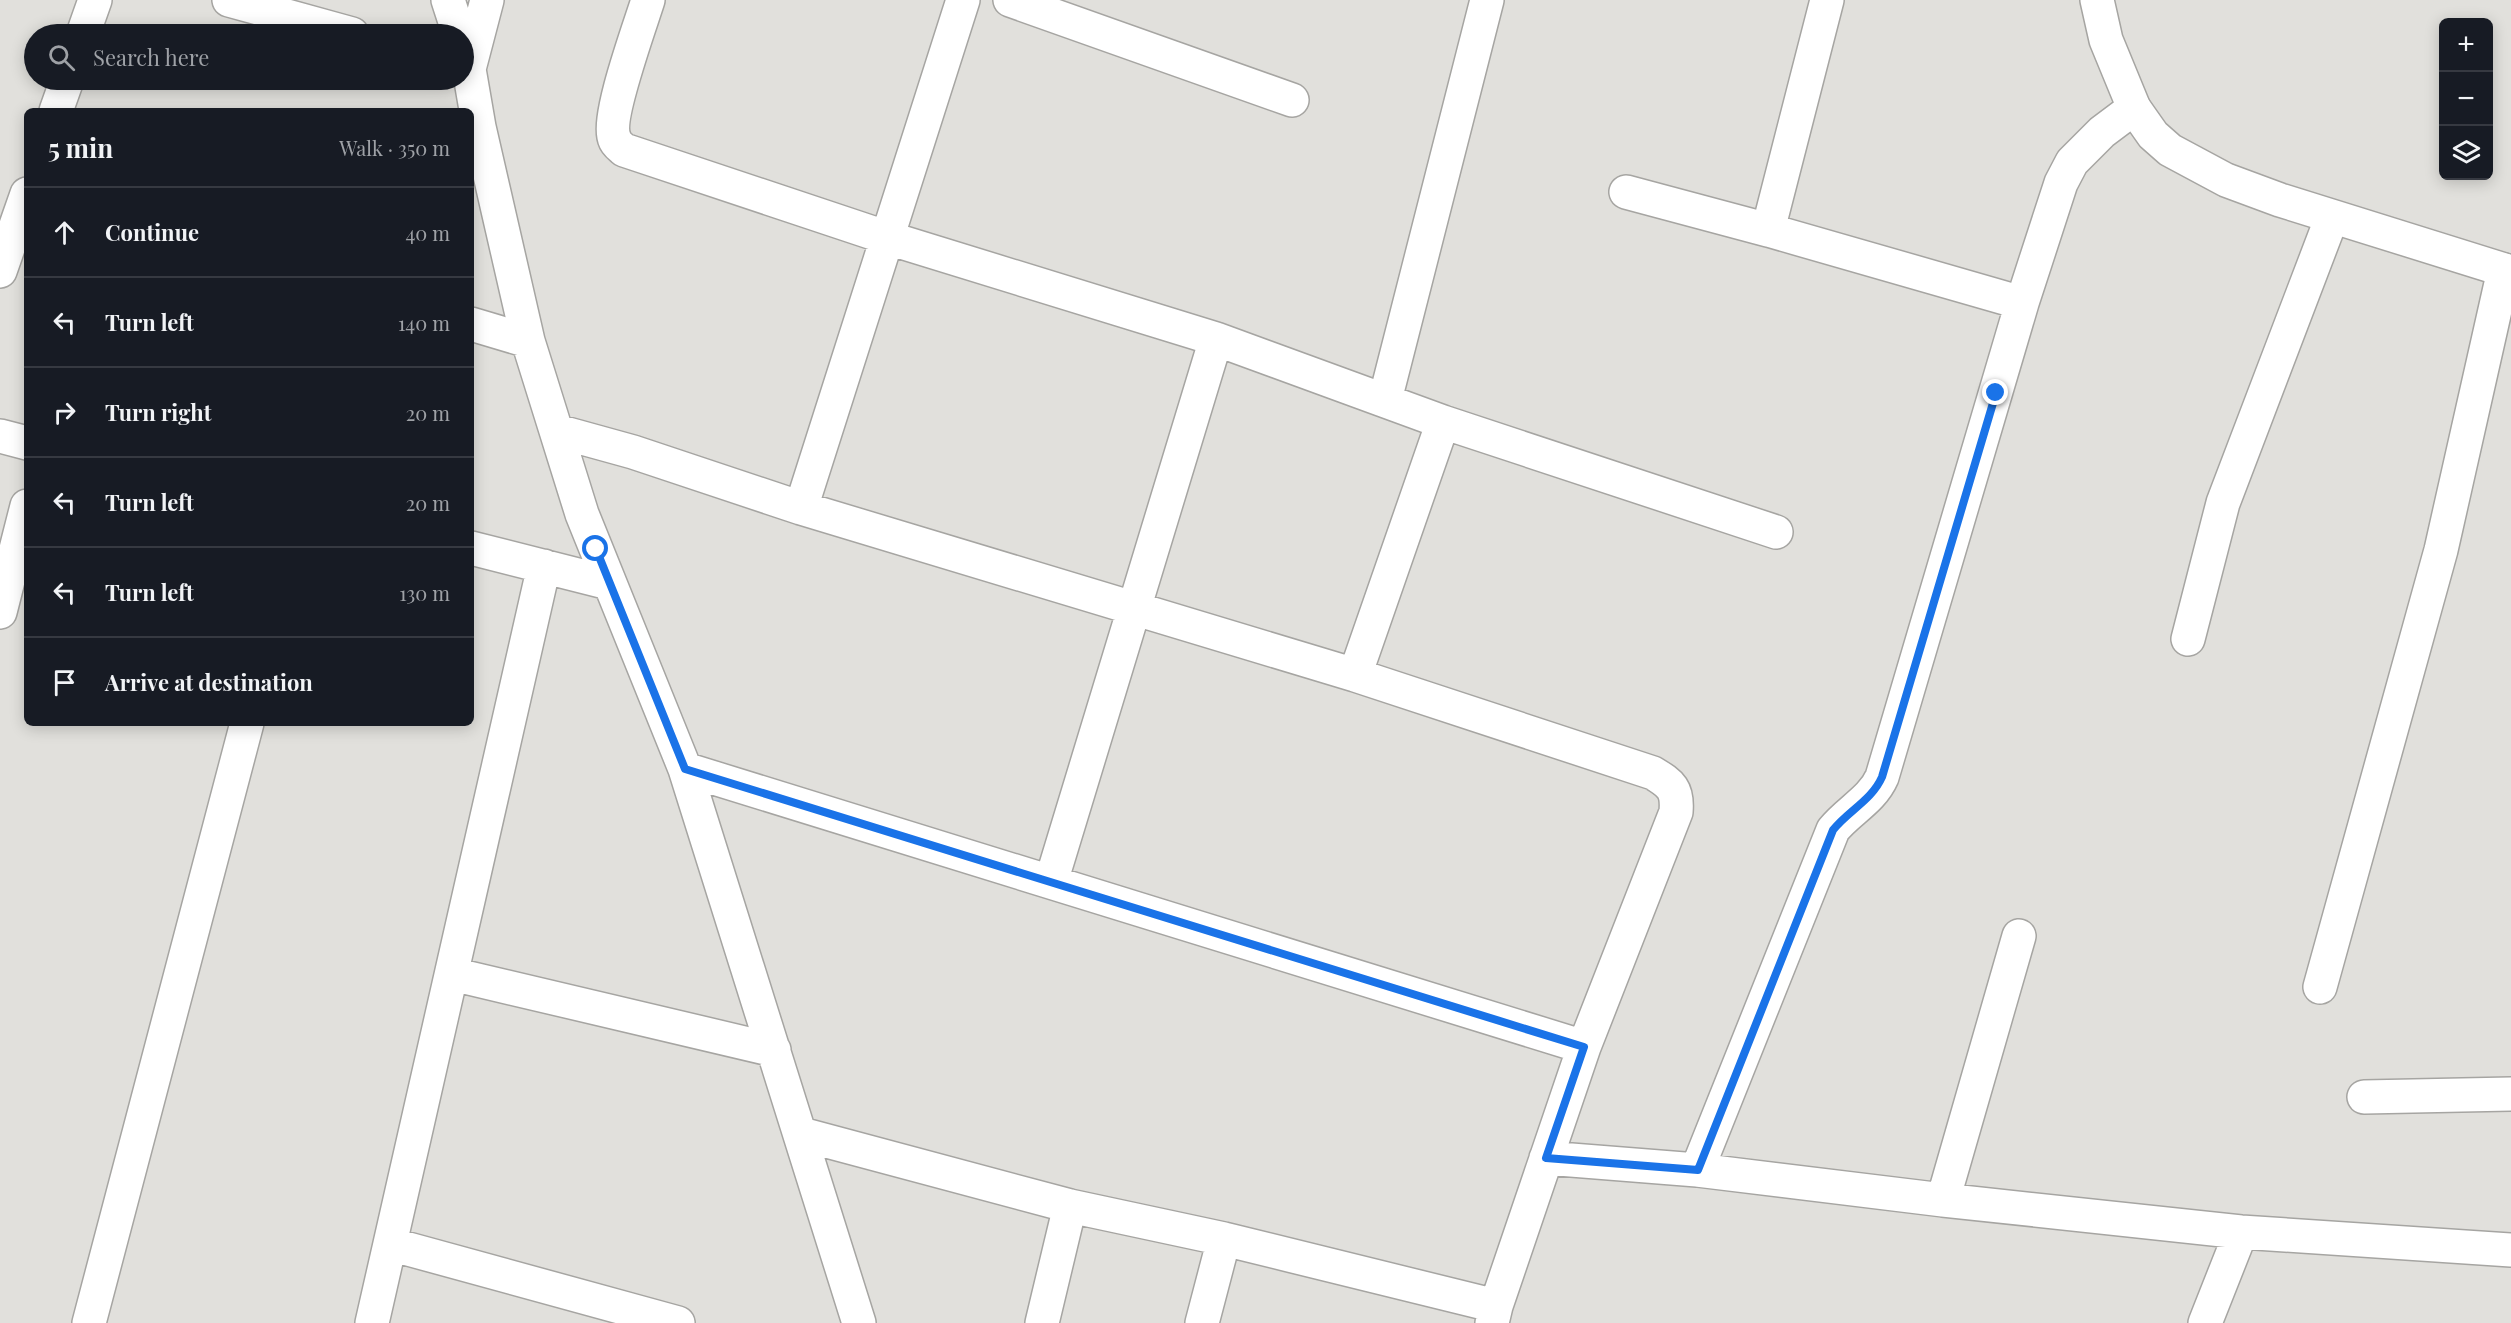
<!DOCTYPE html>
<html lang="en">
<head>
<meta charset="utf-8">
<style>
  :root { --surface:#171b24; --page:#20242c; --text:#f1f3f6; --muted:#9ea1a6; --line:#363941 }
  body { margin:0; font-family:"Playfair Display",serif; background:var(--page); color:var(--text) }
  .controls { position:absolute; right:18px; top:18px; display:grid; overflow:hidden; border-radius:9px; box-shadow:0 3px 15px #0003 }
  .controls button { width:54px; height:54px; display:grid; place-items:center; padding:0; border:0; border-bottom:2px solid var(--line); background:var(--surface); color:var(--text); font:30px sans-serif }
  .stop { position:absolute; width:18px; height:18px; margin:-14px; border:4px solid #1a73e8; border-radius:50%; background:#fff }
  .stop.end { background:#1a73e8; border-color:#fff; box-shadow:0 2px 6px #0008 }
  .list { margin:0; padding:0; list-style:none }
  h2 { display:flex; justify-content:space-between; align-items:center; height:78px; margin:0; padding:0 24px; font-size:26px }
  h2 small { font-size:20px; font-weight:400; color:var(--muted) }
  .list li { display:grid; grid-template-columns:39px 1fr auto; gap:18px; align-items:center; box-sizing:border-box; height:90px; padding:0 24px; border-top:2px solid var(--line) }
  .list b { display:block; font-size:22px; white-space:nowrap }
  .list em { font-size:20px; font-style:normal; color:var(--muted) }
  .icon { flex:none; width:33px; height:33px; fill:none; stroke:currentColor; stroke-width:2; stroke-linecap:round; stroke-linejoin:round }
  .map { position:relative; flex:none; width:2511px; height:1323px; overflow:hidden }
  .search { position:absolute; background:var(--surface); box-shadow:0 3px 15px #0003; left:24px; top:24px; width:450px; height:66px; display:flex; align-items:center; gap:15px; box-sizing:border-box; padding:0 21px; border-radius:33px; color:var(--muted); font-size:22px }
  .panel { position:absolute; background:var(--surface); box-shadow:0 3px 15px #0003; left:24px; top:108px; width:450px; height:618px; border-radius:9px }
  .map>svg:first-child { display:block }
</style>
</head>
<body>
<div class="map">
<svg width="2511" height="1323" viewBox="0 0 2511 1323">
  <rect width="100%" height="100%" fill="#e1e0dc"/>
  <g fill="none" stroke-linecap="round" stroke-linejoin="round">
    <g stroke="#a6a5a2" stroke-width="36">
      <path id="minor" d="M229,0L352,34
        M448,0L459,34
        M648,0C640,26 605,120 615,140C616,144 622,148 624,150L885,237L1216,339L1443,422L1355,675
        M1010,0L1292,100
        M1827,0L1768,230L2022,303L2061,183L2072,162L2102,132L2134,108
        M83,34L95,0
        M464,50L469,69L479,127L528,341L582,514L685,769L859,1323
        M464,67L469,69L487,0
        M56,111L67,80
        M1626,192L1768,230
        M0,271L27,194
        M471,324L528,341
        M1385,400L1487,0
        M1443,422L1776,532
        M557,431L633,452L801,508L1355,675L1653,773C1671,784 1678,789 1676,812L1584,1047
        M0,436L27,443
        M801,508L963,0
        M471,548L609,583
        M0,612L27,506
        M2188,639L2223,503L2332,217
        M685,769L1584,1047L1496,1306
        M1051,882L1216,339
        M2019,936L1943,1200L1697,1170L1833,830C1848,811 1872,800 1882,777L2022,303
        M452,974L774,1050
        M2320,987L2441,550L2504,270
        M2364,1097L2511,1094
        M801,1134L1070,1206L1224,1239L1496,1306L1492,1323
        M1546,1158L1697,1170
        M1943,1200L2241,1232L2511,1250
        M390,1244L678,1323
        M89,1323L247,723
        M372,1323L544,566
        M1042,1323L1070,1206
        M1202,1323L1224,1239
        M2205,1323L2241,1232"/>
    </g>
    <g stroke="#a6a5a2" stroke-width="36">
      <path id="tertiary" d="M2097,0L2106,40L2134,108L2153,135L2170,150L2226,180L2280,200L2511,272"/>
    </g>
    <use href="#minor" stroke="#fff" stroke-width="33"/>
    <use href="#tertiary" stroke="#fff" stroke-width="33"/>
  </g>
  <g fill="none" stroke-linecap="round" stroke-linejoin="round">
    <path stroke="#1a73e8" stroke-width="8" d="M596,549L685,769L1584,1047L1546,1158L1698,1170L1833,830C1848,811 1872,800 1882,777L1996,393"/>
  </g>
</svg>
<div class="controls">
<button>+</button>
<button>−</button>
<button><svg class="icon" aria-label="layers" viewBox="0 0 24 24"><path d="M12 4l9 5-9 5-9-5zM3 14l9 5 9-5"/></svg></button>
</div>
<div class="stop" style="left:596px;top:549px"></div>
<div class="stop end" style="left:1996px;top:393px"></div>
<div class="search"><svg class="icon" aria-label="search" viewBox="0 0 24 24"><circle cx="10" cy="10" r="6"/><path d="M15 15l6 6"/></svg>Search here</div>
<section class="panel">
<h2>5 min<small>Walk · 350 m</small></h2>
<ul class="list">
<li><svg class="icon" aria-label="ahead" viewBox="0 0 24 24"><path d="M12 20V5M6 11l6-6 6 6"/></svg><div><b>Continue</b></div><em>40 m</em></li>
<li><svg class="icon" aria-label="left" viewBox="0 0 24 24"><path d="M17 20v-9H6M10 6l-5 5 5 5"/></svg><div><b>Turn left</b></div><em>140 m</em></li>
<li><svg class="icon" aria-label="right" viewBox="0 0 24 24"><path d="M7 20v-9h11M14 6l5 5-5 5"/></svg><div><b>Turn right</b></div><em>20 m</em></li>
<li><svg class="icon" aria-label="left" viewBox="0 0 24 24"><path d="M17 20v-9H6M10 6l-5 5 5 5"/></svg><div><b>Turn left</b></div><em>20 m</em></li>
<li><svg class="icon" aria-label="left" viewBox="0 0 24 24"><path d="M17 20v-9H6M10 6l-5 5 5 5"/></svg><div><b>Turn left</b></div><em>130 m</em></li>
<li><svg class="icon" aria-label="arrive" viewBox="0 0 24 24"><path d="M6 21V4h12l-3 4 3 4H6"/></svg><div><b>Arrive at destination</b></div></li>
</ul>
</section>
</div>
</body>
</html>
